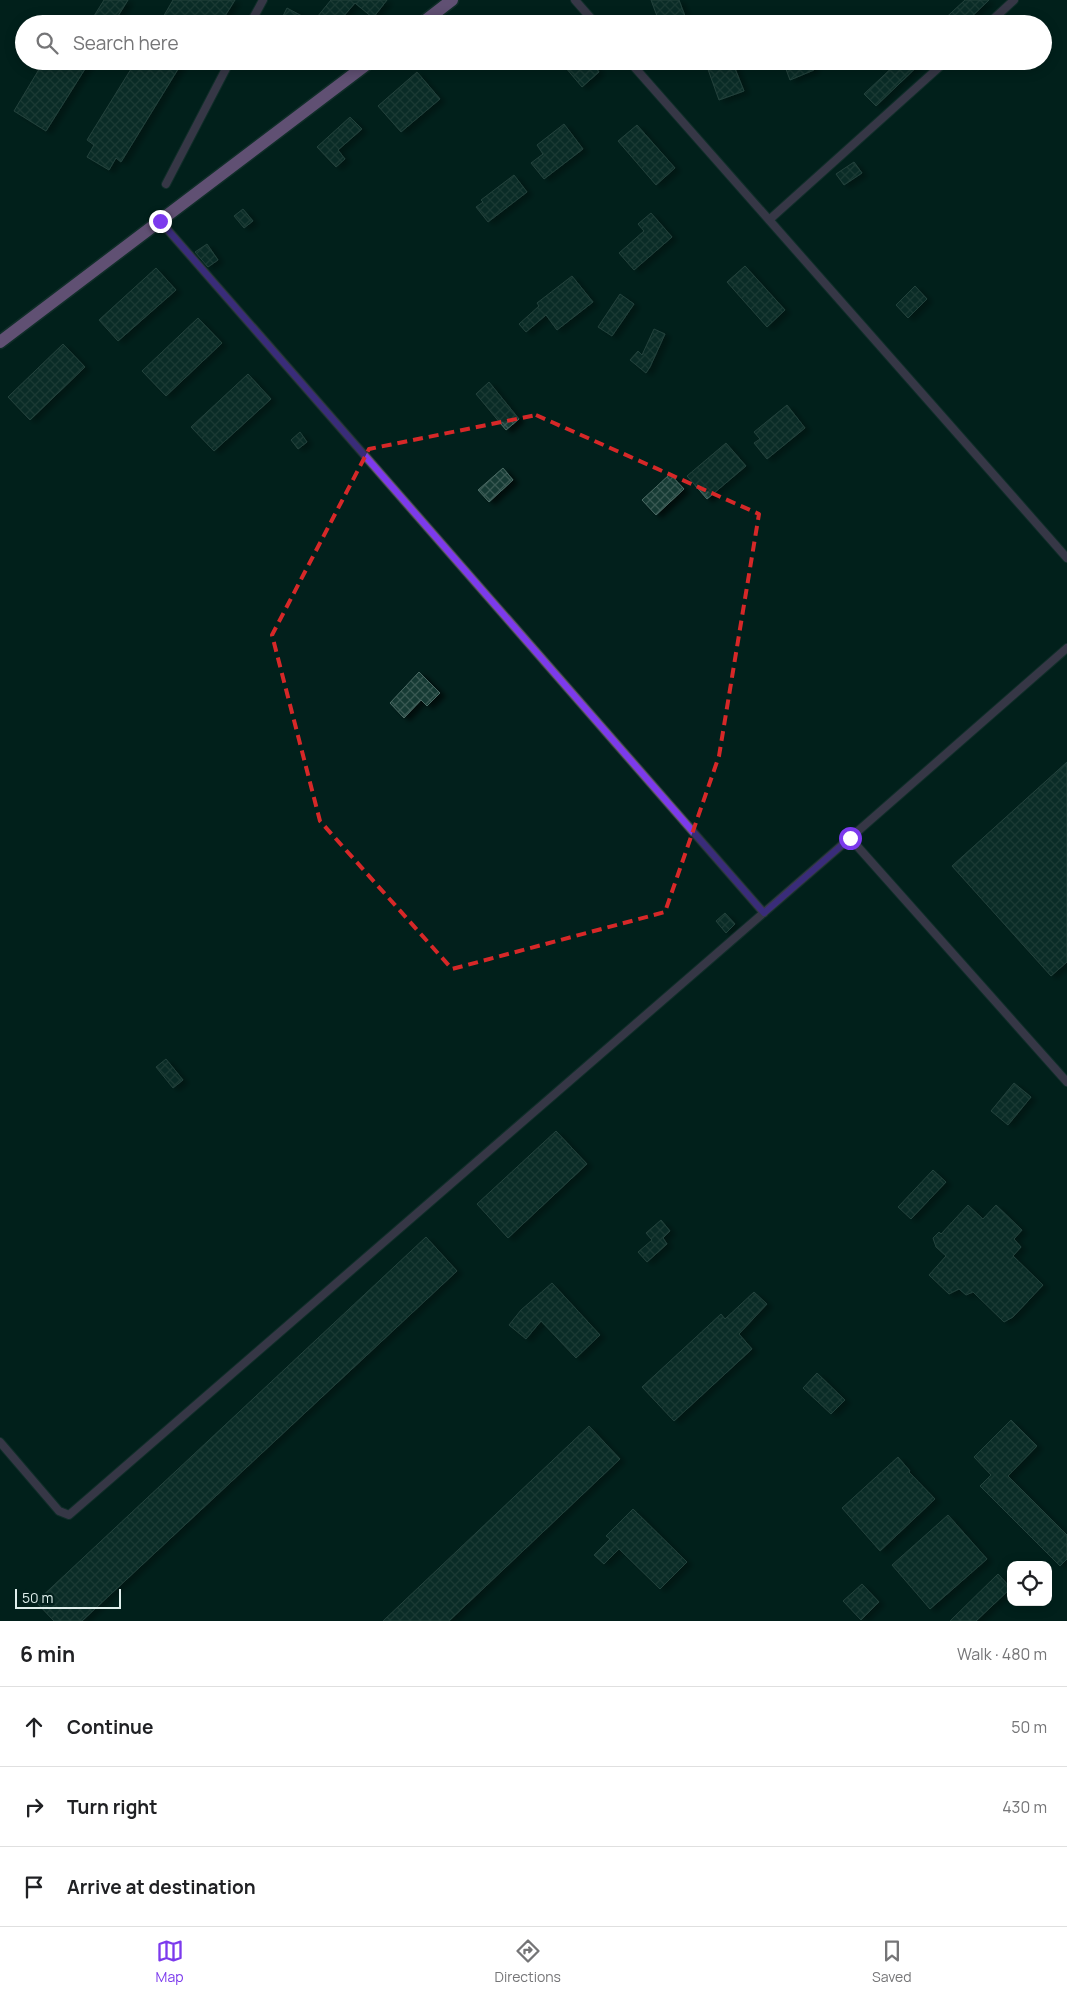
<!DOCTYPE html>
<html lang="en">
<head>
<meta charset="utf-8">
<style>
  :root { --surface:#fff; --page:#f2f2f2; --text:#202124; --muted:#757577; --line:#e0e0e0; --accent:#7c3aed }
  body { margin:0; font-family:Manrope,sans-serif; background:var(--page); color:var(--text) }
  .controls { position:absolute; right:15px; bottom:15px; display:grid; overflow:hidden; border-radius:10px; box-shadow:0 2px 12px #0003 }
  .controls button { width:45px; height:45px; display:grid; place-items:center; padding:0; border:0; border-bottom:1px solid var(--line); background:var(--surface); color:var(--text); font:25px sans-serif }
  .scale { position:absolute; left:15px; bottom:12px; width:106px; box-sizing:border-box; padding-left:5px; border:2px solid #dfefec; border-top:0; font-size:14px; line-height:18px; white-space:nowrap; color:#dfefec; -webkit-text-stroke:4px #02201c; paint-order:stroke }
  .stop { position:absolute; width:15px; height:15px; margin:-11px; border:4px solid #7c3aed; border-radius:50%; background:#fff }
  .stop.end { background:#7c3aed; border-color:#fff; box-shadow:0 1px 5px #0008 }
  .list { margin:0; padding:0; list-style:none }
  h2 { display:flex; justify-content:space-between; align-items:center; height:65px; margin:0; padding:0 20px; font-size:21px }
  h2 small { font-size:16px; font-weight:400; color:var(--muted) }
  .list li { display:grid; grid-template-columns:32px 1fr auto; gap:15px; align-items:center; box-sizing:border-box; height:80px; padding:0 20px; border-top:1px solid var(--line) }
  .list b { display:block; font-size:19px; white-space:nowrap }
  .list em { font-size:16px; font-style:normal; color:var(--muted) }
  .icon { flex:none; width:28px; height:28px; fill:none; stroke:currentColor; stroke-width:2; stroke-linecap:round; stroke-linejoin:round }
  .map { position:relative; flex:none; width:1067px; height:1621px; overflow:hidden }
  .search { position:absolute; background:var(--surface); box-shadow:0 2px 12px #0003; left:15px; right:15px; top:15px; height:55px; display:flex; align-items:center; gap:12px; box-sizing:border-box; padding:0 18px; border-radius:28px; color:var(--muted); font-size:19px }
  .sheet { height:305px; background:var(--surface) }
  nav { display:flex; justify-content:space-around; align-items:center; box-sizing:border-box; height:70px; border-top:1px solid var(--line); background:var(--surface); font-size:14px; color:var(--muted) }
  nav a { display:grid; justify-items:center; gap:2px }
  nav .on { color:var(--accent) }
  .map>svg:first-child { display:block }
</style>
</head>
<body>
<div class="map">
<svg width="1067" height="1621" viewBox="0 0 1067 1621">
  <defs>
    <pattern id="building-cross-hatch" width="8" height="8" patternUnits="userSpaceOnUse" patternTransform="scale(1.25)"><rect width="8" height="8" fill="#183b35"/><path d="M0 0l8 8M0 8l8-8" fill="none" stroke="#395852"/></pattern>
    <filter id="shadow"><feDropShadow dx="5.5" dy="3" stdDeviation="2.5" flood-color="#0009"/></filter>
  </defs>
  <rect width="100%" height="100%" fill="#02201c"/>
  <path fill="url(#building-cross-hatch)" stroke="#4c6b65" filter="url(#shadow)" d="M104,0H128L113,24H89Z
    M173,0H235L220,24H159Z
    M331,0H387L373,18L355,3L337,24H279L287,8L313,22Z
    M651,0H679L688,24H660Z
    M965,0H989L964,24H939Z
    M44,61H90L46,131L14,111Z
    M136,61H183L121,162L116,158L109,170L87,157L94,145L87,140Z
    M560,61H591L599,72L582,87Z
    M705,61H732L744,91L719,100Z
    M783,61H811L814,70L790,80Z
    M899,61H923L876,106L864,94Z
    M417,72L440,99L401,132L378,106Z
    M350,117L362,129L338,150L345,159L336,167L317,147Z
    M564,124L583,149L544,179L531,163L543,154L537,145Z
    M637,125L675,168L656,185L618,141Z
    M854,162L862,173L844,185L836,174Z
    M514,175L527,192L488,222L476,207L483,202L481,200Z
    M243,209L253,221L244,228L234,216Z
    M651,213L672,237L634,270L619,253L644,231L638,224Z
    M207,244L218,260L208,267L195,252Z
    M745,266L785,310L767,327L727,282Z
    M156,268L176,290L118,341L99,320Z
    M572,276L593,302L557,330L546,315L526,332L519,324L539,306L537,303Z
    M915,286L927,299L908,318L896,305Z
    M620,294L634,304L612,336L598,327Z
    M198,318L222,343L166,396L142,371Z
    M654,329L665,334L650,367L646,373L630,360L638,351L642,355Z
    M63,344L85,367L30,420L8,397Z
    M248,374L271,399L214,451L191,427Z
    M489,382L519,419L506,430L476,394Z
    M787,405L805,428L767,459L754,443L760,439L754,432Z
    M300,432L307,442L298,449L291,440Z
    M726,443L746,466L707,499L687,476Z
    M503,468L513,480L489,502L478,490Z
    M670,474L684,489L656,515L642,500Z
    M419,672L440,693L427,706L421,700L404,718L390,703Z
    M1067,762V962L1051,976L952,866Z
    M725,913L735,924L726,933L716,921Z
    M166,1059L183,1080L173,1088L156,1067Z
    M1014,1083L1031,1097L1008,1125L991,1111Z
    M556,1131L587,1164L508,1238L477,1204Z
    M933,1170L946,1182L911,1219L898,1207Z
    M968,1205L983,1219L996,1205L1022,1230L1014,1239L1021,1247L1013,1256L1043,1285L1013,1317L1004,1322L973,1292L966,1295L959,1289L949,1294L929,1275L946,1256L936,1247L933,1238L939,1232L941,1234Z
    M661,1220L670,1231L663,1238L667,1244L647,1262L638,1252L652,1240L646,1233Z
    M426,1237L457,1271L82,1621H54L36,1602Z
    M552,1283L600,1335L576,1358L541,1321L526,1339L509,1325L521,1310Z
    M754,1292L767,1304L739,1334L752,1349L674,1421L642,1387L721,1314L725,1319Z
    M817,1373L845,1400L831,1414L803,1388Z
    M1011,1420L1037,1446L1008,1476L1067,1535V1559L1060,1566L980,1486L991,1475L974,1457Z
    M589,1426L620,1459L449,1621H383Z
    M898,1457L910,1471L909,1472L935,1499L880,1551L842,1508Z
    M633,1509L687,1562L660,1589L619,1549L604,1564L594,1555L610,1539L606,1536Z
    M948,1515L987,1559L930,1609L892,1565Z
    M998,1574L1011,1588L976,1621H950Z
    M862,1584L879,1602L861,1620L843,1601Z"/>
  <g fill="none" stroke-linecap="round" stroke-linejoin="round">
    <g stroke="#213d39" stroke-width="10">
      <path id="lane" d="M575,0L596,24
        M250,24L263,0
        M988,24L1014,0
        M629,61L1067,558
        M166,184L230,61
        M769,220L946,61
        M160,221L764,913
        M850,838L1067,1082
        M0,1442L59,1511L69,1515L850,838L1067,648"/>
    </g>
    <g stroke="#213d39" stroke-width="15">
      <path id="primary" d="M421,24L452,0
        M0,342L371,61"/>
    </g>
    <use href="#lane" stroke="#75537a" stroke-width="8"/>
    <use href="#primary" stroke="#d28add" stroke-width="12"/>
  </g>
  <g fill="none" stroke-linecap="round" stroke-linejoin="round">
    <path stroke="#7c3aed" stroke-width="6" d="M160,221L764,913L850,838"/>
  </g>
  <path d="M0 0H1067V1621H0ZM536,415L759,514L719,756L665,912L452,969L320,821L272,635L369,449Z" fill="#02201c" fill-opacity=".55" fill-rule="evenodd"/>
  <path fill="none" stroke="#d62828" stroke-width="4" stroke-dasharray="10 6" stroke-linejoin="round" d="M536,415L759,514L719,756L665,912L452,969L320,821L272,635L369,449Z"/>
</svg>
<div class="controls">
<button><svg class="icon" aria-label="locate" viewBox="0 0 24 24"><circle cx="12" cy="12" r="6"/><path d="M12 2v4M12 18v4M2 12h4M18 12h4"/></svg></button>
</div>
<div class="scale">50 m</div>
<div class="stop" style="left:850px;top:838px"></div>
<div class="stop end" style="left:160px;top:221px"></div>
<div class="search"><svg class="icon" aria-label="search" viewBox="0 0 24 24"><circle cx="10" cy="10" r="6"/><path d="M15 15l6 6"/></svg>Search here</div>
</div>
<section class="sheet">
<h2>6 min<small>Walk · 480 m</small></h2>
<ul class="list">
<li><svg class="icon" aria-label="ahead" viewBox="0 0 24 24"><path d="M12 20V5M6 11l6-6 6 6"/></svg><div><b>Continue</b></div><em>50 m</em></li>
<li><svg class="icon" aria-label="right" viewBox="0 0 24 24"><path d="M7 20v-9h11M14 6l5 5-5 5"/></svg><div><b>Turn right</b></div><em>430 m</em></li>
<li><svg class="icon" aria-label="arrive" viewBox="0 0 24 24"><path d="M6 21V4h12l-3 4 3 4H6"/></svg><div><b>Arrive at destination</b></div></li>
</ul>
</section>
<nav>
<a class="on"><svg class="icon" aria-label="map" viewBox="0 0 24 24"><path d="M3 6l6-2 6 2 6-2v14l-6 2-6-2-6 2zM9 4v14M15 6v14"/></svg>Map</a>
<a><svg class="icon" aria-label="directions" viewBox="0 0 24 24"><path d="M12 3l9 9-9 9-9-9zM9 14v-3h6M13 9l2 2-2 2"/></svg>Directions</a>
<a><svg class="icon" aria-label="saved" viewBox="0 0 24 24"><path d="M7 4h10v16l-5-4-5 4z"/></svg>Saved</a>
</nav>
</body>
</html>
